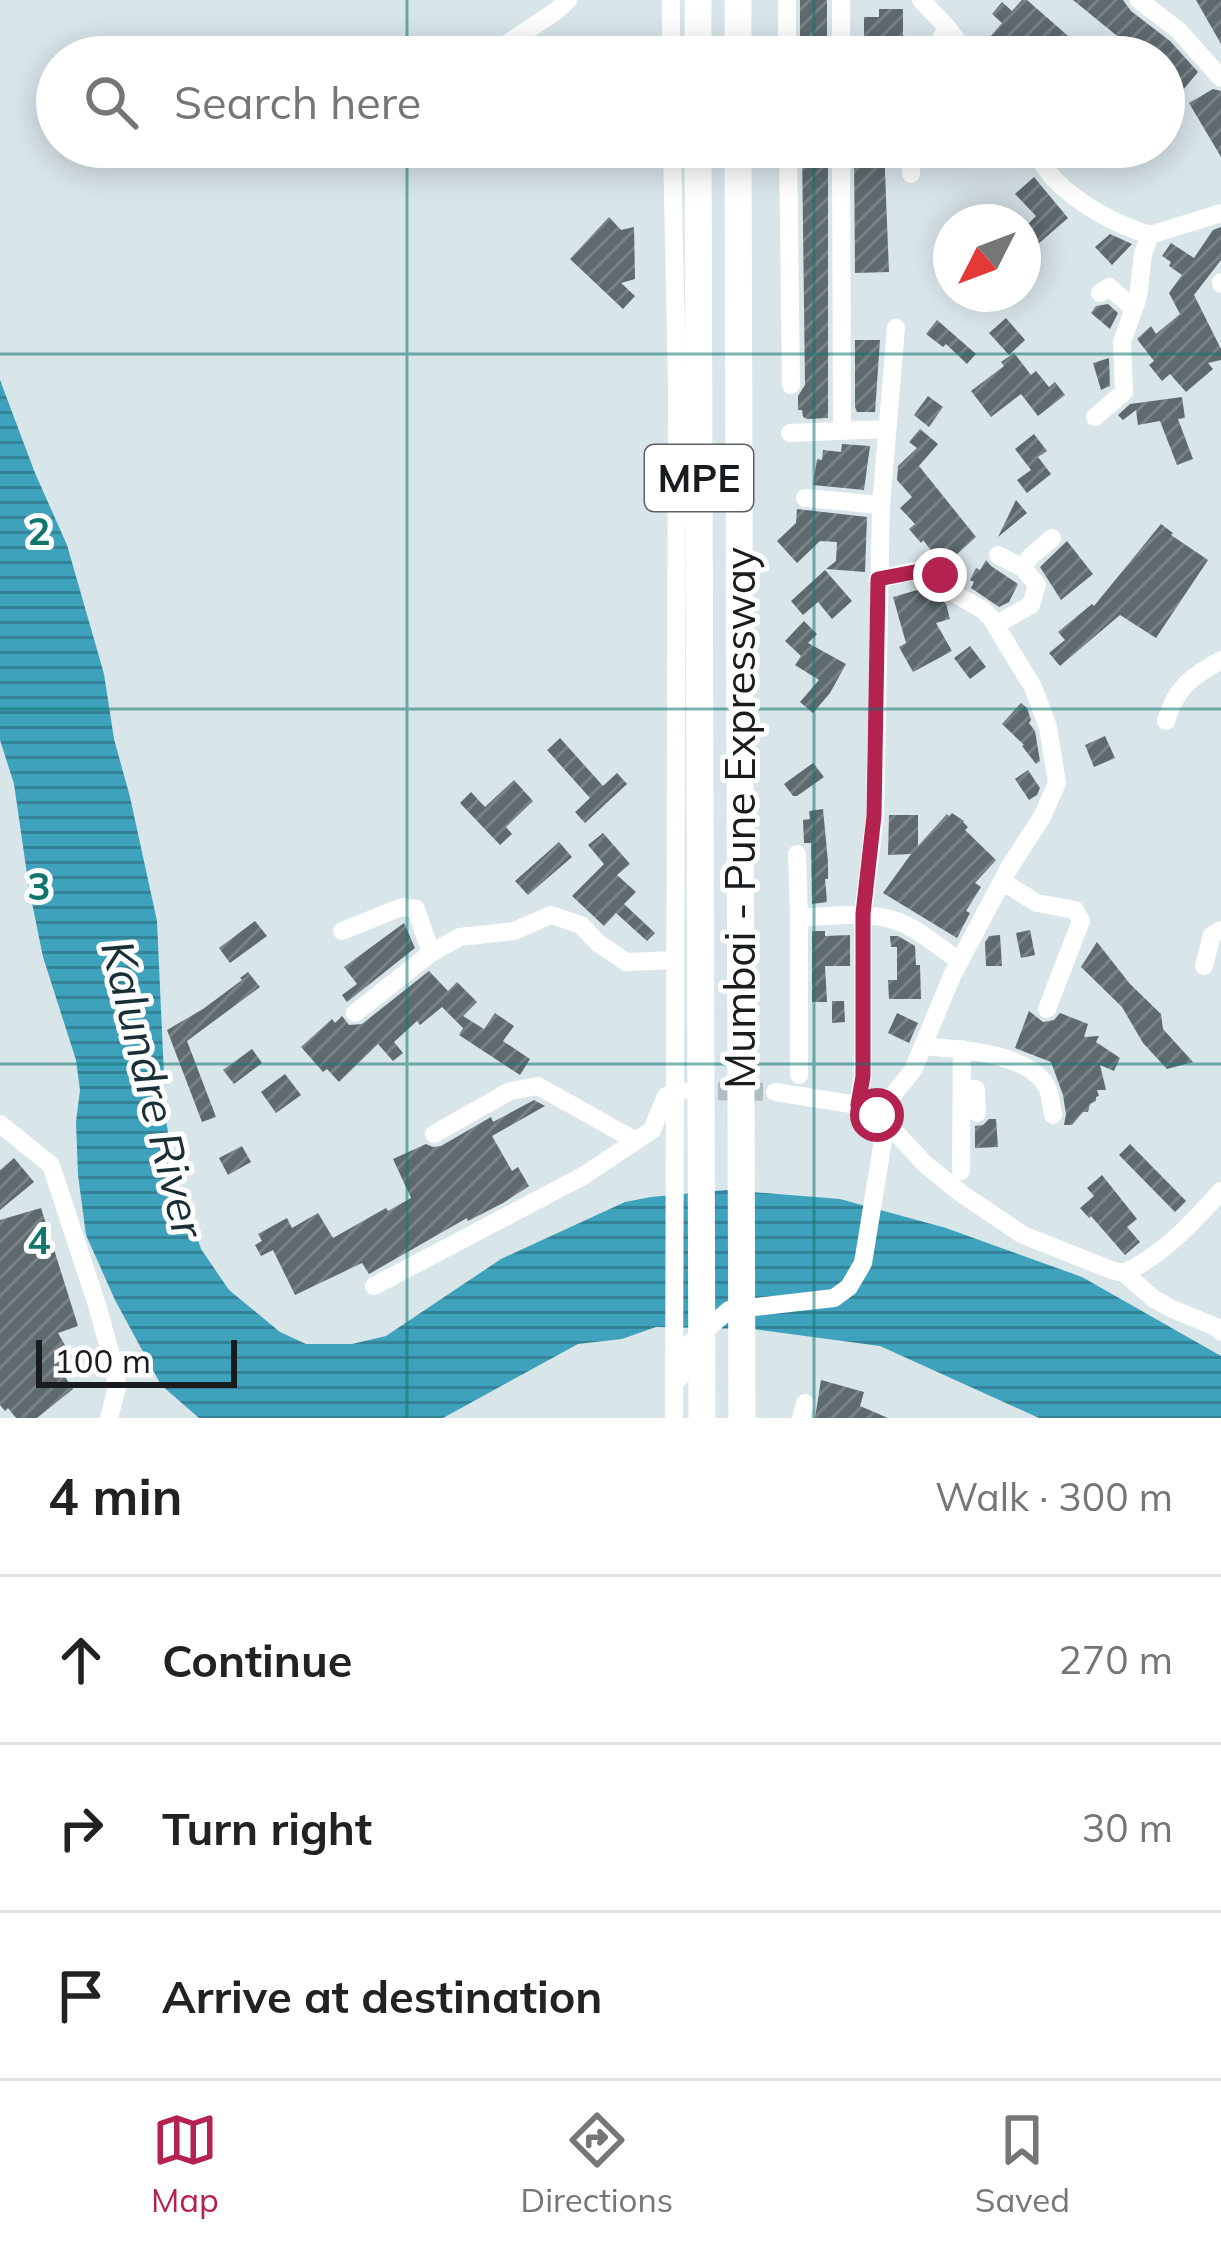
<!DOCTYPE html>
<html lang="en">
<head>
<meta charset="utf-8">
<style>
  :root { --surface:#fff; --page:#f6f6f6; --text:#222; --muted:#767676; --line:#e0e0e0; --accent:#b42350 }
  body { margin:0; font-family:Mulish,sans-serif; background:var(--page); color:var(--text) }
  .compass { position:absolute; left:933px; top:204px; width:108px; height:108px; border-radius:50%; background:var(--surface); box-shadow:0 6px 30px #0003; rotate:228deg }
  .scale { position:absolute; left:36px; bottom:30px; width:201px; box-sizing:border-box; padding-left:12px; border:6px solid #181c1e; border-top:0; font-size:33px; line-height:42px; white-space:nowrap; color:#181c1e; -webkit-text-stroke:9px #fff; paint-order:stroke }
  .stop { position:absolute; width:36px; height:36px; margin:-27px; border:9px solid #b42350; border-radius:50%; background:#fff }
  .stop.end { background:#b42350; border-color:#fff; box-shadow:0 3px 12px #0008 }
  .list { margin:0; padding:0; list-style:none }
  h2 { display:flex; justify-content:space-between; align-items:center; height:156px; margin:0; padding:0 48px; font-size:51px }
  h2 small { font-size:39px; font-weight:400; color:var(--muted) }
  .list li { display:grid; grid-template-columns:78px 1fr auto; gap:36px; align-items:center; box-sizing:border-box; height:168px; padding:0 48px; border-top:3px solid var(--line) }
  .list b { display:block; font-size:45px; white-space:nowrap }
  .list em { font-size:39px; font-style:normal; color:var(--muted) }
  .icon { flex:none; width:66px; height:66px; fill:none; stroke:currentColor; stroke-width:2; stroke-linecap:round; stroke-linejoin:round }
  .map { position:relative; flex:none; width:1221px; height:1418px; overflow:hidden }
  .search { position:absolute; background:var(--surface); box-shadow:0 6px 30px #0003; left:36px; right:36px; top:36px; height:132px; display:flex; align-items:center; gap:30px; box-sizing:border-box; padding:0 42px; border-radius:66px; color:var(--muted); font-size:45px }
  .sheet { height:660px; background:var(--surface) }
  nav { display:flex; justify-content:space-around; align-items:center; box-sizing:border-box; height:168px; border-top:3px solid var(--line); background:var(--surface); font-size:33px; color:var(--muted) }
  nav a { display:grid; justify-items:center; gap:6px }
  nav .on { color:var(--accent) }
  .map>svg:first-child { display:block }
</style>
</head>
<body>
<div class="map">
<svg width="1221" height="1418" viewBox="0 0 1221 1418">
  <defs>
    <pattern id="water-rules" width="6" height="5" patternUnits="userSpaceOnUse" patternTransform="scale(3)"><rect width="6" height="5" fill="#3fa2bc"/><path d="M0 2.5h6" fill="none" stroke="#348398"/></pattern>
    <pattern id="building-hatch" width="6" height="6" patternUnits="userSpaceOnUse" patternTransform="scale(3)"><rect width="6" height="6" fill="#5e6a6e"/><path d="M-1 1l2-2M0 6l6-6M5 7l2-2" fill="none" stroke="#7a8285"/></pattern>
  </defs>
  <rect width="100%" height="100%" fill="#d8e5e9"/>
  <path fill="url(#water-rules)" d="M0,380L35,473L67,545L104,674L114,739L130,797L157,921L166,1120L174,1167L201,1249L229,1290L280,1332L306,1344H352L386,1336L501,1259L625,1202L651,1197L726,1190L840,1199L946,1228L1082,1277L1221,1356V1418H1039L880,1346L753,1329L656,1327L622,1339L578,1344L443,1418H199L161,1385L115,1300L86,1235L78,1175L76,1122L80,1090L76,1060L43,957L29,888L14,784L0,740Z"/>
  <path fill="url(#building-hatch)" d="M800,0H827V57H800Z
    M1022,0H1027L1092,57H1011L989,38L1002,23L992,14L1002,2L1012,11Z
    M1073,0H1123L1131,11L1170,41L1198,72L1183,90L1164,74V57H1143Z
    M1196,0H1221V44Z
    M879,9H903V54H864V17H879Z
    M1213,89L1221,91V157L1189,103Z
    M802,147H828V418L807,419L803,417L802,410H798V396L805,385Z
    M854,147H884L889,272L855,273Z
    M1034,177L1068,218L1023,257V238L1031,231L1026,226L1036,216L1015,194Z
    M609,217L621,230L634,227L635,279L621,283L635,296L623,309L570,259Z
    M1221,227V260L1194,295L1221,349V360L1208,363L1213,369L1186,392L1170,374L1162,381L1149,365L1154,361L1137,339L1151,326L1156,334L1180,314L1169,293L1182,275L1169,266L1171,262L1162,256L1171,243L1194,258L1213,230Z
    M1110,234L1132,244L1112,265L1095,247Z
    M1108,304L1118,313L1110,329L1091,313L1096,306Z
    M1006,318L1025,340L1009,355L989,333Z
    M937,320L976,354L967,364L946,344L943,347L926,334Z
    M855,340H880L875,412H857L855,407Z
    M1014,353L1031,375L1036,371L1049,387L1055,382L1065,395L1038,416L1021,394L991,417L971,391L1004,366L1001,362Z
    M1109,358L1110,386L1101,390L1093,363Z
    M928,396L943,407L929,427L914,415Z
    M1182,397L1185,418L1178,419L1193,459L1177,465L1160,421L1138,425L1136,410L1123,420L1118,415L1130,404Z
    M920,429L938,444L919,466L976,537L955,556L951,551L942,559L937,558L923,540L921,543L909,529L915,524L900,508L912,497L897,480L898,466L917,448L909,442Z
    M1034,434L1047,451L1038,457L1051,474L1027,493L1017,480L1031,470L1015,449Z
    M842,444L870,446L864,490L813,485L817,459L822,460L823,450L841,452Z
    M1016,500L1027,513L998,537Z
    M797,509L867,517L865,572L826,569L836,561L837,542L820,541L797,563L777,541L796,523Z
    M1161,524L1173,533L1171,535L1208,560L1156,638L1120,615L1060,666L1049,653L1065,640L1058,632L1092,604L1094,606Z
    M1067,541L1093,574L1061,600L1040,567Z
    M986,560L991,566L1018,584L1009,602L999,607L971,588L974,582L970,580L976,568L980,570Z
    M825,570L852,601L832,619L818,602L803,615L791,601Z
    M931,586L946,604L950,619L936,623L952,651L913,672L899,647L906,643L893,597Z
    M804,621L817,634L808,643L846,664L830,693L813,713L800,702L819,680L795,665L801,656L785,641Z
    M970,646L986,667L970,679L954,658Z
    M1021,703L1027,708L1031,720L1029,723L1035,731L1040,761L1036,764L1022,746L1024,745L1002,724Z
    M1105,736L1115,758L1094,767L1085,745Z
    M560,738L603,786L617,773L627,784L585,823L575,812L590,798L547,750Z
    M813,763L824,777L797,796H793L784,784Z
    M1028,770L1040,788L1037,795L1029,800L1015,779Z
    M514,780L533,801L506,827L512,834L500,845L460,803L471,792L485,807Z
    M823,809L828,862V879H825L827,902L812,904L811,843H804L803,820L810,819L809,811Z
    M952,813L964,821L963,822L968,827L965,830L996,860L975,883L981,887L966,911L970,913L957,938L883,893L911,854L888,855L889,815H918V846L947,814L949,816Z
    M603,833L630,864L617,875L636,892L624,904L655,933L647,941L616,913L604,926L572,896L604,864L588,845Z
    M559,842L572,857L528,895L515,881Z
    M255,921L267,936L230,963L219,948Z
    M404,923L415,948L347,1002L342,995L357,984L344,967Z
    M1030,930L1035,955L1021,958L1016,933Z
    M812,931H825V936L850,935V966H825L827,1002H812Z
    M1000,935L1002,966H986L985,942L989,936Z
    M890,936H898L915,946L916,965H920L921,999H889L888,980H897V947H891Z
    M1097,942L1130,984L1161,1014L1163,1029L1193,1062L1167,1069L1143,1043L1122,1007L1081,967Z
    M429,971L448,991L457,982L477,1002L463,1016L484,1029L495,1013L514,1026L503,1041L530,1059L520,1075L459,1035L463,1028L442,1007L420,1025L417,1021L394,1042L403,1053L393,1061L378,1044L339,1082L327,1069L323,1072L301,1047L332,1019L335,1023L342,1016L349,1025L362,1024Z
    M248,972L260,987L187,1041L216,1117L202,1122L167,1030L203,1009L242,980L240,978Z
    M832,1001H844L845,1022L832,1023Z
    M1029,1011L1043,1022L1054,1020L1060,1013L1088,1024L1084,1037L1099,1036L1096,1042L1120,1058L1114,1071L1100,1065L1106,1090H1097L1099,1096L1096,1097V1101L1090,1104L1088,1112H1083L1072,1125H1064L1066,1114L1063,1095L1051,1062L1015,1048Z
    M897,1013L918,1023L909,1043L888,1033Z
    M252,1049L262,1063L234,1084L223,1070Z
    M285,1074L301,1095L276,1113L261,1092Z
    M534,1100L545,1106L492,1136L512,1171L518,1167L529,1186L503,1203L468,1221L467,1218L369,1274L362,1263L295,1295L273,1250L261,1256L255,1245L262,1241L258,1234L287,1218L292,1228L318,1213L333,1238L386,1208L388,1211L411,1198L393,1159L426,1144L433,1147L441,1146L491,1117L493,1122Z
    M989,1119H996L998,1147L975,1148V1126L983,1125Z
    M1130,1144L1186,1201L1175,1212L1119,1155Z
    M242,1146L251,1162L228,1175L219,1158Z
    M14,1158L34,1182L0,1210V1170Z
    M1102,1175L1137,1219L1127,1227L1140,1242L1125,1255L1091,1216L1089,1218L1080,1208L1094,1196L1087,1188Z
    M41,1208L78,1326L58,1333L74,1361L60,1369L73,1389L37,1418H16L8,1408L5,1411L0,1405V1220Z
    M821,1380L864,1392L860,1406L888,1418H815Z"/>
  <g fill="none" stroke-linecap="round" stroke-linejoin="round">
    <path stroke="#b2bdc0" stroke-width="18" stroke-dasharray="18 9" stroke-linecap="butt" d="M691,1091L775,1092"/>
    <path stroke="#fff" stroke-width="18" d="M671,0V57
      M787,0V57
      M841,0V57
      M921,0L947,27L969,57
      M1139,0L1179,31L1221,78
      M487,57L556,11L568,0
      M932,57L947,27
      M672,147L677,385L674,1418
      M788,147L791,385
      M841,147L842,431
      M1032,147C1039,158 1046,171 1055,180C1080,205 1116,225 1150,235L1221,213
      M911,174L912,147
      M1221,282V284
      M1100,293L1109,287L1133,308
      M1095,417L1124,392L1122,342L1138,297L1143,254L1150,235
      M790,433L887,429
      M805,498L881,505
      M1023,568L1031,556L1052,538
      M995,625L1031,605L1037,585L1023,568L998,555
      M1166,721C1177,686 1190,678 1221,660
      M797,854L799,918
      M1003,882L1037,903L1075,910L1081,921L1047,1009
      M342,931L402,907L416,909L431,953L460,937L514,931L551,915L581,925L598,943L626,962L675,960
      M1204,966L1212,935L1221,930
      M355,1013L431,953
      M923,1046C957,1049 1028,1052 1047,1087C1051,1095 1051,1106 1053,1115
      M799,1075V918C837,916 878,908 912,928C929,938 944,951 960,961
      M962,1089H976L977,1113
      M775,1092L858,1105L886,1122L925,1164L962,1194L1023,1235L1114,1271L1124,1273L1154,1299L1170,1308L1216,1327L1221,1332
      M858,1105L863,1075V914L875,816L881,505L896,328
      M877,1115L913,1070L952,976L1009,868L1042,817L1057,783L1048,727L1033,687L991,618L983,610L955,594L936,571L919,570L878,579
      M0,1124L51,1165L97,1305L115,1370L117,1388L109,1418
      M434,1134L510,1091L538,1086L636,1141
      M961,1171L962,1049
      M1124,1273C1163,1255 1193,1222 1221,1191
      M374,1286L583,1176L652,1130L666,1096L682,1091
      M680,1378L689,1344L729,1310L834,1298L849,1287L863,1263L886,1122
      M801,1418L805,1403"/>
    <path stroke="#fff" stroke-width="27" d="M698,57V0
      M738,57V0
      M698,147L702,1418
      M738,147L742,1418"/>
  </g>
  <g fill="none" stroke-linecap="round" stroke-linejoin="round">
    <path stroke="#b42350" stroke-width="15" d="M877,1115L858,1105L863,1076V914L874,816L878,579L930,569L940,575"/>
  </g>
  <path fill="none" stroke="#0f766e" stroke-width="3" stroke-opacity="0.55" d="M407,0V57M814,0V57M407,147V1418M814,147V1418M0,354H1221M0,709H1221M0,1064H1221"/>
  <g text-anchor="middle" stroke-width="10" stroke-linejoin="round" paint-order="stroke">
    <rect fill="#fff" stroke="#5d6062" stroke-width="3" x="645" y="445" width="108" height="66" rx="9"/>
    <g font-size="39" font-weight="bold" fill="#181c1e">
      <text x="699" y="492">MPE</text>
    </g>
    <g font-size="42" fill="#181c1e" stroke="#fff">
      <text transform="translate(740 818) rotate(-90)" y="15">Mumbai - Pune Expressway</text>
    </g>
    <g font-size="45" font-style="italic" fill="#192f36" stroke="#fff">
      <text transform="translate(153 1089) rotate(76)" y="16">Kalundre River</text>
    </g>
  </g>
  <g font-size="39" text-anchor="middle" font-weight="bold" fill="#0f766e" stroke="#fff" stroke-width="10" stroke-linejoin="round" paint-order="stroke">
    <text x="39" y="545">2</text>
    <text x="39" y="900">3</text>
    <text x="39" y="1254">4</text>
  </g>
</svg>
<svg class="compass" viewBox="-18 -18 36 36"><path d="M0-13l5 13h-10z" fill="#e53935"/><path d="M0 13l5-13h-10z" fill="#767676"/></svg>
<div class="scale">100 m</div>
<div class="stop" style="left:877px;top:1115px"></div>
<div class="stop end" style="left:940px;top:575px"></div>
<div class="search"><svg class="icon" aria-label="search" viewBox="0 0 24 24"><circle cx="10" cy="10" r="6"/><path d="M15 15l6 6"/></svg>Search here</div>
</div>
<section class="sheet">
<h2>4 min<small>Walk · 300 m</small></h2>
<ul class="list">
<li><svg class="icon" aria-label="ahead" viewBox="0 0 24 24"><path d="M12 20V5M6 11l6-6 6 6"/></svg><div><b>Continue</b></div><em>270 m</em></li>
<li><svg class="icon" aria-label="right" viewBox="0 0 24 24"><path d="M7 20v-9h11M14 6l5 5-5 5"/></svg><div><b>Turn right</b></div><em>30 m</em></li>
<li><svg class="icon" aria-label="arrive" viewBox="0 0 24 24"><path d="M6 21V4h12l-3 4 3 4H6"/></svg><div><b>Arrive at destination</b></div></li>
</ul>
</section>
<nav>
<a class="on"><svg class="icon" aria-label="map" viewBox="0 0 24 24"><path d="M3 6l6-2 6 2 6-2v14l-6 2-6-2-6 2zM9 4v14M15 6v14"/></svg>Map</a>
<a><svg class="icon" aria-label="directions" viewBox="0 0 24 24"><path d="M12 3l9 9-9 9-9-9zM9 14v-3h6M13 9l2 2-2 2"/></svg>Directions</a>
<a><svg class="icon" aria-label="saved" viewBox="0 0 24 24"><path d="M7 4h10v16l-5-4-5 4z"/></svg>Saved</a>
</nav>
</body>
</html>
